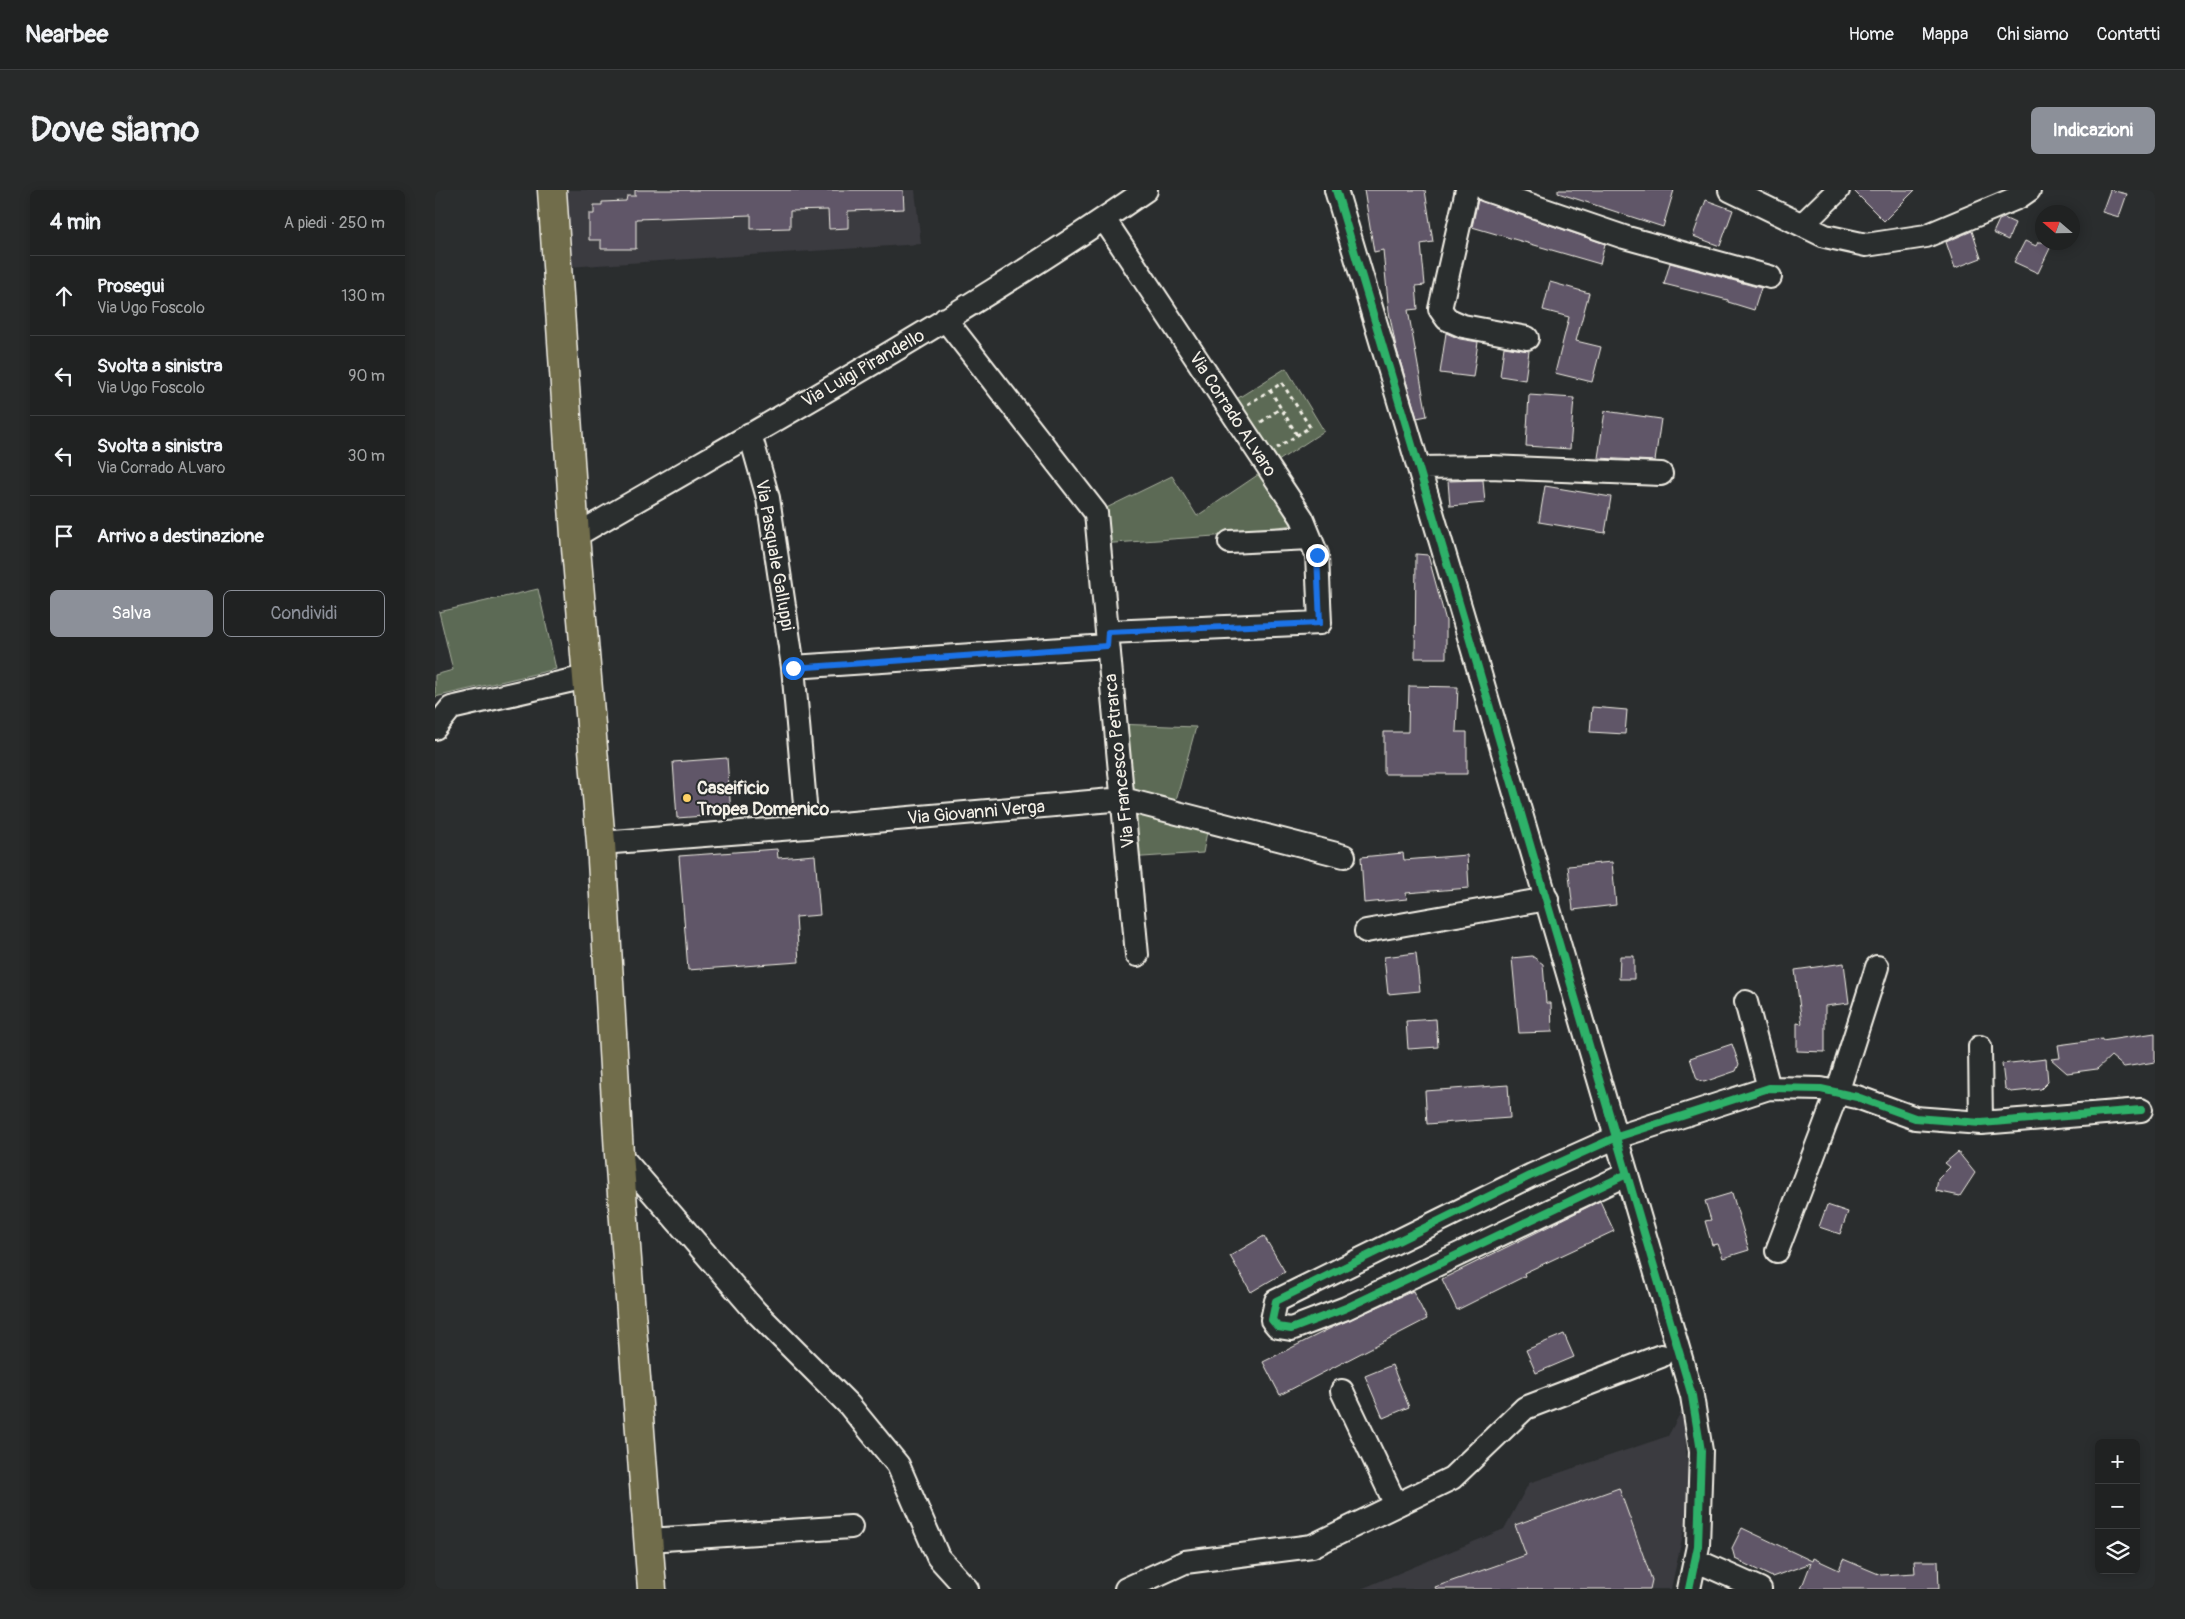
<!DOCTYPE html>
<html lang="it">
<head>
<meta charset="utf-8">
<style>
  :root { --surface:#202222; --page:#282a2a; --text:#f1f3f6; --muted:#a2a4a5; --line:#3d3f40; --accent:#8c9099 }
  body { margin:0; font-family:Pangolin,sans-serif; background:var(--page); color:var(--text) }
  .controls { position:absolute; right:15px; bottom:15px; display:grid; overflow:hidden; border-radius:8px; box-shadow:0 2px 12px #0003 }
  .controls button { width:45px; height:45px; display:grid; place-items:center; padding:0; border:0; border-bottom:1px solid var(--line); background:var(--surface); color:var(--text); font:25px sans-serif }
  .compass { position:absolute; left:1600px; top:15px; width:45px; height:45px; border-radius:50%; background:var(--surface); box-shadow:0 2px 12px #0003; rotate:290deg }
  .stop { position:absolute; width:15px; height:15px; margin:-11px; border:4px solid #1a73e8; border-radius:50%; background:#fff }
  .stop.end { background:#1a73e8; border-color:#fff; box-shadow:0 1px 5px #0008 }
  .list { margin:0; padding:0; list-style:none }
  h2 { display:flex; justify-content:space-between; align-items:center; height:65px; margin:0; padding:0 20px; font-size:21px }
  h2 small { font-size:16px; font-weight:400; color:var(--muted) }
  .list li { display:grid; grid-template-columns:32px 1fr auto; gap:15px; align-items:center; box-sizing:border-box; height:80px; padding:0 20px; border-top:1px solid var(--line) }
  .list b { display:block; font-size:19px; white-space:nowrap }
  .list p { margin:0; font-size:16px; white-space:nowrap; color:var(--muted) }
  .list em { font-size:16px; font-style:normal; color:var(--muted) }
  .actions { display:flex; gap:10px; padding:15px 20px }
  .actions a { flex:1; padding:11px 0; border:1px solid var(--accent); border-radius:8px; text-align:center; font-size:18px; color:var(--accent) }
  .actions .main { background:var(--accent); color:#fff }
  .icon { flex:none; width:28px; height:28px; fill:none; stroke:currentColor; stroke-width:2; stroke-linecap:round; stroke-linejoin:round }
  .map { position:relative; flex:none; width:1720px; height:1399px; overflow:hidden; border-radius:8px }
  header { display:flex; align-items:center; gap:30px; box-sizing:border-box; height:70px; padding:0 25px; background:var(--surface); border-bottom:1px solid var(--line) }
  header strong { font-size:24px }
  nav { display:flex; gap:28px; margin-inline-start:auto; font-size:18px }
  .intro { display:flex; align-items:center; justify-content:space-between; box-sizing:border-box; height:120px; padding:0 30px }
  h1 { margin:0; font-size:35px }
  .button { padding:12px 22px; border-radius:8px; background:var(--accent); color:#fff; font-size:18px; font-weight:700 }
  main { display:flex; gap:30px; padding:0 30px }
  aside { flex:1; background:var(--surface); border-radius:8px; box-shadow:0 2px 12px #0003 }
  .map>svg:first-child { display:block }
</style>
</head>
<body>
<header>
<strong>Nearbee</strong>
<nav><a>Home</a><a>Mappa</a><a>Chi siamo</a><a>Contatti</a></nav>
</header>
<div class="intro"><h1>Dove siamo</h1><a class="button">Indicazioni</a></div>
<main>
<aside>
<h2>4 min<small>A piedi · 250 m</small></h2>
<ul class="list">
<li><svg class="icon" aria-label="ahead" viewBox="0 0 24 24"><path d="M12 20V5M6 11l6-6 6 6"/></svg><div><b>Prosegui</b><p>Via Ugo Foscolo</p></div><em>130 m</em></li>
<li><svg class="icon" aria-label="left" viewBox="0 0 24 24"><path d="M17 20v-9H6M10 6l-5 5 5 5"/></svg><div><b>Svolta a sinistra</b><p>Via Ugo Foscolo</p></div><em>90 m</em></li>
<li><svg class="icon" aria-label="left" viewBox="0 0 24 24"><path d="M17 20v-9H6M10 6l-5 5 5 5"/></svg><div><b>Svolta a sinistra</b><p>Via Corrado ALvaro</p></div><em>30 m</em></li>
<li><svg class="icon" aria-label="arrive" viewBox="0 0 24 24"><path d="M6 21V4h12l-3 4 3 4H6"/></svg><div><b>Arrivo a destinazione</b></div></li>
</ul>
<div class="actions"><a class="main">Salva</a><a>Condividi</a></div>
</aside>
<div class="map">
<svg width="1720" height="1399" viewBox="0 0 1720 1399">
  <rect width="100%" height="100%" fill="#2a2d2e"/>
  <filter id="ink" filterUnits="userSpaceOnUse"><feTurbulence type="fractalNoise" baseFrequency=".02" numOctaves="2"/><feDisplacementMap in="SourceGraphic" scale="10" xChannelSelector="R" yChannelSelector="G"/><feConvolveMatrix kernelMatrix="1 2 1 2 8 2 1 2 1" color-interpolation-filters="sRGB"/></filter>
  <g filter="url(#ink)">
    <path fill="#3a3a3f" d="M131,0H480L486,54L133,77Z
      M1249,1216L1252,1277V1326L1236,1399H926L1069,1339L1094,1293L1233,1246Z"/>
    <path fill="#5b6b54" stroke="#a8ae9e" d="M851,178L889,241L834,277L862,334L794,345L665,354L661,323L737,286L762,326L833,278L792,215Z
      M103,399L121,479L0,507V485L18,480L4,422Z
      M681,534L761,537L738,621L774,631L768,663L693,668Z"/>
    <path fill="#605768" stroke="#f4f1e8" d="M200,0H468L469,19L413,21V38L394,39L393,20L355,21V38L316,39V25L201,29V59H166V50H154V24H159V15H167V12L191,11L192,6H200Z
      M929,0H990L998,52L986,54L990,95L981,96L983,119L973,120L992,226L982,228L961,157L954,122L948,60L939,62Z
      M1123,0H1239L1228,37L1123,3Z
      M1418,0H1480L1449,31Z
      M1675,0L1692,4L1684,27L1667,22Z
      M1043,10L1170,54L1165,74L1037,37Z
      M1271,10L1298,20L1285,56L1258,46Z
      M1569,28L1580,33L1573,50L1558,43L1564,30Z
      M1537,41L1546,68L1520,78L1511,52Z
      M1590,51L1601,56L1603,52H1618L1603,83L1579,72Z
      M1235,73L1326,98L1319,120L1293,112V110L1229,94Z
      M1115,92L1154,103L1141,151L1166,157L1157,192L1120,183L1134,127L1108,120Z
      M1011,143L1025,149L1043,152L1038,187L1005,183Z
      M1069,157L1094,161L1090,190L1065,186Z
      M1094,205L1139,208L1135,259L1091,256Z
      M1170,221L1226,229L1220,271L1163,268Z
      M1048,290L1050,313L1015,316L1013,291Z
      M1110,296L1176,307L1170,343L1104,332Z
      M981,364L993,365L1011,431V468H980Z
      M974,496L1023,497L1021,542H1032V584H949V542H973Z
      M1157,517L1192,520L1190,544L1155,542Z
      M292,568L296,624L242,628L238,572Z
      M342,659L343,668L380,665L385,725L361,727L364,772L253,780L244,666Z
      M968,663L969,670L1032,665L1034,698L971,703L972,709L929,713L926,667Z
      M1177,672L1181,715L1138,720L1133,676Z
      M981,763L985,801L953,804L949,767Z
      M1097,766L1108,774L1111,813H1116L1117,842L1084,843L1077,768Z
      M1185,766H1199V789H1184Z
      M1409,773L1414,813L1390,816V862L1362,861V833L1367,834L1360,780Z
      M1001,829L1003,857L973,859L971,831Z
      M1720,843V872L1689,877L1676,866L1662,879L1632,883L1616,869L1625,868L1623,855L1667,849V851Z
      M1297,854L1304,874L1301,881L1269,892L1262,889L1255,868Z
      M1611,869L1613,892L1606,899L1576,902L1570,898L1567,874Z
      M1073,895L1075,928L992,934L990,901Z
      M1523,962L1540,983L1525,1006L1501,1001L1503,989L1515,977L1510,973Z
      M1297,1003L1314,1060L1288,1068L1283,1054L1277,1055L1270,1031L1276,1030L1270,1011Z
      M1165,1011L1179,1041L1089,1083L1090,1086L1022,1120L1007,1089Z
      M1392,1015L1413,1022L1405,1044L1384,1037Z
      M829,1046L850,1082L816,1102L795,1066Z
      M978,1101L992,1129L845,1205L828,1172L896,1138Z
      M1129,1144L1139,1167L1101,1183L1091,1160Z
      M957,1175L974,1217L948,1228L930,1186Z
      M1184,1298L1217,1390L1215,1399H1001L1000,1397L1091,1365L1080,1335Z
      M1307,1338L1377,1371L1378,1368L1404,1380L1408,1369L1446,1385L1480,1383L1479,1371H1503L1504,1399H1366L1376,1373L1337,1387L1300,1369L1297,1358Z"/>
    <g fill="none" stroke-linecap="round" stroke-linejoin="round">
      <g stroke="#f4f1e8" stroke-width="26">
        <path id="minor" d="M901,0L1027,423L1257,1206L1266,1261L1263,1356L1254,1399
          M1032,0L1005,119L1012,129L1028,136L1092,148
          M1051,0L1189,47L1335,87
          M1295,0L1390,46L1431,55L1491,46L1584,7L1594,0
          M669,29L867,328L882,365L885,433L673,442
          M1368,34L1403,0
          M510,129L661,323L702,765
          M315,244L333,308L358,477L372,637
          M984,278L1055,277L1226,284
          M140,346C332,234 528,127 711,0
          M795,352L875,348
          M358,477L672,456
          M0,538L16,518L151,487
          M166,653L372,637L688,609L909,666
          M931,741L1112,709
          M1311,812L1334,898
          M1545,857L1546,933
          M184,964L321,1122L414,1215L463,1275L503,1367L532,1399
          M1192,984L911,1118L856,1139L843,1137L837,1130L841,1111L1097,985L1182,947L1334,898L1386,899L1422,907L1480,928L1546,933L1706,920
          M1342,1061L1402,903L1442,777
          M907,1201L961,1315
          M213,1350L416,1337
          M1260,1370L1325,1399
          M691,1399L750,1372L877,1356L1017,1288L1090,1218L1226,1166"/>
      </g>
      <g stroke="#f4f1e8" stroke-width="31">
        <path id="major" d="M117,0L140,346L166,653L184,964L217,1399"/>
      </g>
      <path stroke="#f4f1e8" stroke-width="3" stroke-dasharray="4 4" stroke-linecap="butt" d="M835,200L862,245
        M813,214L847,193L875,237L842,258
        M826,232L846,218"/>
      <use href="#minor" stroke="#2a2d2e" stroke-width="22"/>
      <use href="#major" stroke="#716d4b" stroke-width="28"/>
      <g stroke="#2a2d2e" stroke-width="11">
        <path id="cycleway" d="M901,0L1027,423L1257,1206L1266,1261L1263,1356L1254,1399
          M1192,984L911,1118L856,1139L843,1137L837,1130L841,1111L1097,985L1182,947L1334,898L1386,899L1422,907L1480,928L1546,933L1706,920"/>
      </g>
      <use href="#cycleway" stroke="#2db169" stroke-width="8"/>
    </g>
  </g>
  <g fill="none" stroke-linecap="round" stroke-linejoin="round" filter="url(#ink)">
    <path stroke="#1a73e8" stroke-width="6" d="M358,478L672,456L673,442L885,433L882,365"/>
  </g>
  <circle fill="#ffd166" stroke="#2a2d2e" stroke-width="2" cx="252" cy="608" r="5"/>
  <g text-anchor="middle" stroke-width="4" stroke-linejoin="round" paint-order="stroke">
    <g font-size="18" fill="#f4f1e8" stroke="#2a2d2e">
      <text transform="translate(428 178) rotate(-30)" y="6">Via Luigi Pirandello</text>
      <text transform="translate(798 224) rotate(57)" y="6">Via Corrado ALvaro</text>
      <text transform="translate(340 365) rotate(80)" y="6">Via Pasquale Galluppi</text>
      <text transform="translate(684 571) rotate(-96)" y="6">Via Francesco Petrarca</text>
      <text transform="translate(541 622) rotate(-5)" y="6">Via Giovanni Verga</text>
    </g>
    <g font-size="18" font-weight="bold" fill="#f4f1e8" stroke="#2a2d2e" text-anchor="start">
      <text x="262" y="604">Caseificio<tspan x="262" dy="21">Tropea Domenico</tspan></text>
    </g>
  </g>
</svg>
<div class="controls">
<button>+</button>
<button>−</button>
<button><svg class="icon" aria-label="layers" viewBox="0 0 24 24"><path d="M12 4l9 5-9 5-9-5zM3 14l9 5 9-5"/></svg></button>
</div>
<svg class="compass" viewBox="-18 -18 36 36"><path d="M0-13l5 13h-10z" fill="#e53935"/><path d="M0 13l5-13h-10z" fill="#a2a4a5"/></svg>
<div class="stop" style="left:358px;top:478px"></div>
<div class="stop end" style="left:882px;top:365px"></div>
</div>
</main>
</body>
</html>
